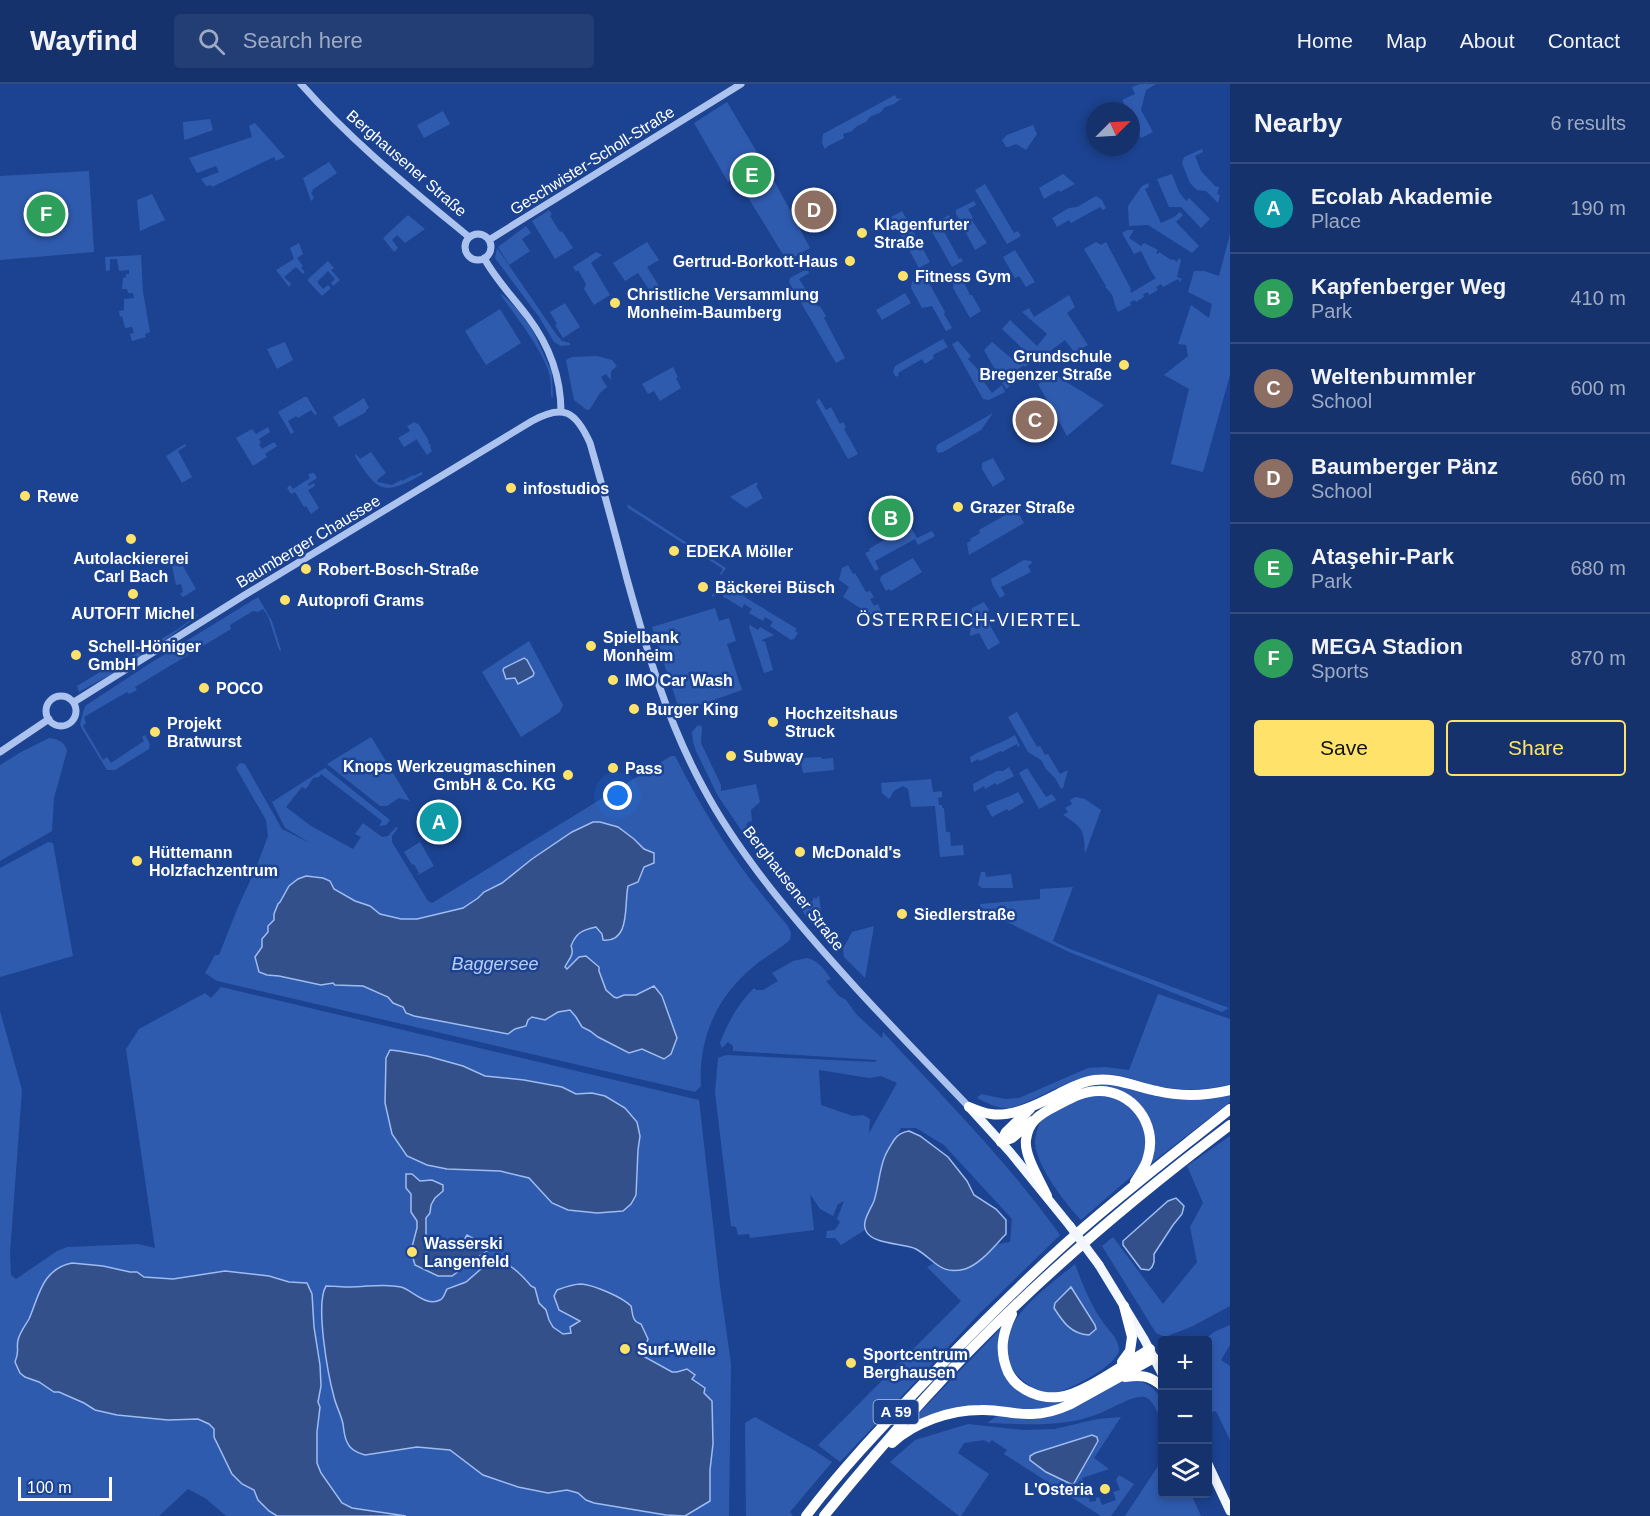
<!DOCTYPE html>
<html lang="en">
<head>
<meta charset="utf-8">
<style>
  :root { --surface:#15326d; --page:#223e75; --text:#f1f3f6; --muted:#9daac2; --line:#344d80; --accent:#ffe269 }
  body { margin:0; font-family:Helvetica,sans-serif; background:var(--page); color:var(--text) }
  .controls { position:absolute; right:18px; bottom:18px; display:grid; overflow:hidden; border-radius:6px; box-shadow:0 3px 9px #0003 }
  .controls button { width:54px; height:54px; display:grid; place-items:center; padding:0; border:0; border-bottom:2px solid var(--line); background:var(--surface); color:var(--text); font:30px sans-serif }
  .compass { position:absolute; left:1086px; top:18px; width:54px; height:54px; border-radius:50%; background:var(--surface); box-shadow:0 3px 9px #0003; rotate:66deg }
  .scale { position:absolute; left:18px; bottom:15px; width:94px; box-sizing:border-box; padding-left:6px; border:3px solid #fff; border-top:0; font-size:16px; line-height:21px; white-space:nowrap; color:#fff; -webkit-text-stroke:4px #1c4391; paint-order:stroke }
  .you { position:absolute; left:618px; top:712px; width:21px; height:21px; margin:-15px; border:4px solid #fff; border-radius:50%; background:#1a73e8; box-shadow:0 0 0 9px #1a73e833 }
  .badge { display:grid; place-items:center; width:39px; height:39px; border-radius:50%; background:var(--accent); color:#fff; font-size:20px; font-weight:700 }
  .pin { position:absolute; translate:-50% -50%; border:3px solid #fff; box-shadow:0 2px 6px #0006 }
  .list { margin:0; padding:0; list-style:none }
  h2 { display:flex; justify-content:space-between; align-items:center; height:78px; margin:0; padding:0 24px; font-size:26px }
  h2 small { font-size:20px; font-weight:400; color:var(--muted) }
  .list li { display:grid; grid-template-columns:39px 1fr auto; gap:18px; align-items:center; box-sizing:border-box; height:90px; padding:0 24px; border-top:2px solid var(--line) }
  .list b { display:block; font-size:22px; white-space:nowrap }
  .list p { margin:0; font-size:20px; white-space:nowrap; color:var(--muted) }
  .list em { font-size:20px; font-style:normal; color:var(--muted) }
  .actions { display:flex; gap:12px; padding:18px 24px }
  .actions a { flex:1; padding:14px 0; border:2px solid var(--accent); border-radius:6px; text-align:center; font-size:21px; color:var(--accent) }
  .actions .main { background:var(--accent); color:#111 }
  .icon { flex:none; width:33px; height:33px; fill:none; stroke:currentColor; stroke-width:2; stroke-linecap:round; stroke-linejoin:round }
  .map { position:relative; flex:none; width:1230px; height:1432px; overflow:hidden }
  header { display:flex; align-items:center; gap:36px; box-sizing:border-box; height:84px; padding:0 30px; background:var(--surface); border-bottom:2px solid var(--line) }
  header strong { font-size:28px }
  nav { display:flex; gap:33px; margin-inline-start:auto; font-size:21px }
  .search { width:420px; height:54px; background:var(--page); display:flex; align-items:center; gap:15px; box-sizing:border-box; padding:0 21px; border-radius:6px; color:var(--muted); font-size:22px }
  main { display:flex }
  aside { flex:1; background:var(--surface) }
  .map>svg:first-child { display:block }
</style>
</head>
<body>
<header>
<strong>Wayfind</strong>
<div class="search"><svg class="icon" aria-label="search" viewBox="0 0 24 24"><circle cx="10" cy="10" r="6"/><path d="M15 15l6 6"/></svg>Search here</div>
<nav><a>Home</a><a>Map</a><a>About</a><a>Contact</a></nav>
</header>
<main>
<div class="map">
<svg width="1230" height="1432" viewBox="0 0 1230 1432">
  <rect width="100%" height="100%" fill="#1c4391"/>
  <path fill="#2f5baf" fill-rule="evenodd" d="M1140,0H1156L1146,6L1141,26L1153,48L1141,54L1131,36V27H1128L1122,16L1135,10L1132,3Z
    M895,11L897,15L902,14L894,20L885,23L880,29L871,32L866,38L857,42L852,47L843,50L844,54L828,62L825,65L822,59L823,50Z
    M727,18L776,100L810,164L787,177L736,94L728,98L694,39Z
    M443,27L450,40L424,54L417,41Z
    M210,35L213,46L185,56L184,55L183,38Z
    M255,39L285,73L276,77L274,73L212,103L211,101L206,102L201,95L219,88L216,82L197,89L189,74L252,53L249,42Z
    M1033,41L1037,50L1026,66L1016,60L1008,63H1006L1002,56L1007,51Z
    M1202,65L1203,68L1195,72L1201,87L1216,103L1218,102L1219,104L1217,110L1220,111L1218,119L1206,107L1197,106L1190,99L1182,79L1184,73Z
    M329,78L337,89L312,106L313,107L311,109L314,114L311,117L303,94Z
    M89,87L94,168L0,176V92Z
    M1063,90L1075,100L1060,108L1059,106L1044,115L1039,104Z
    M1172,90L1179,108L1186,117L1189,114L1210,135L1201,144L1181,123H1169L1157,95Z
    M1148,99L1149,103L1145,105L1161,139L1174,133L1180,128L1183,131L1176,138L1199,162L1192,169L1148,141L1129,142L1128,122L1142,102Z
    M985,100L1014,149L1018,147L1021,152L1007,160L975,106Z
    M152,110L165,136L140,147L137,116Z
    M1096,112L1102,116L1106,124L1103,126L1100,123L1071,139L1069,136L1057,143L1052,134L1069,124L1077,123Z
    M974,117L976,121L968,125L973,134L971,135L987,159L975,166L956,130V126Z
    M549,126L552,130L550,132L560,148L562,147L573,164L555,175L532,137Z
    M902,127L930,178L919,184L891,133Z
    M408,131L425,145L405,159L397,151L392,156L398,164L394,168L383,154Z
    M949,131L952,135L941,142L959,175L961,174L963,177L952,183L930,144L931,141Z
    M526,142L531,149L522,155L530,167L509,181L498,163Z
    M1127,146H1134L1129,154L1141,162L1144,159L1158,166L1156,169L1158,170L1159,168L1171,176L1173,175L1177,178L1179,174L1181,176L1177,193L1182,195L1180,198L1178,195L1163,203L1161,200L1156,203L1158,206L1149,211L1148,208L1143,210L1144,213L1136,218L1135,216L1130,218L1131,221L1118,228C1115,223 1114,217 1113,213C1111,208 1108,206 1105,203L1106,202L1084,165L1096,158L1101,161L1106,158L1131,205L1130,207L1131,209L1156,194L1152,189L1141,167L1134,170L1122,149Z
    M1230,150V291L1203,388L1171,380L1189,305L1164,291L1188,272L1186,261L1178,260L1191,221L1209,234L1212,220L1188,208L1194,187H1204L1219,192Z
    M647,158L659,176L647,183L659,202L650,207L638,189L625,197L613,179Z
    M299,159L303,170L297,174L303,182L301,184L305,188L303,190L296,183L284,193L291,200L289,203L276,186L294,175L290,164Z
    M497,164L556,250L562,257L570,259V261L561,262L554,258L539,233L495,174Z
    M1015,166L1035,198L1026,203L1019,192L1015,194L1003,173Z
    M596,168L602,171L591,179L610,211L594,221L584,205L586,200L578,186L576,188L573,183Z
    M141,171L143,208L150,248L145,250L146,253L132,257L130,250L134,249L132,243L125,244L122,232L120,233L119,227L124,226V215L134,214L133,209H128L127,205H122L123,194L126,193V190H129V186L119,187L117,175H110V186L106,187L105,173Z
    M328,177L334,184L331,186L340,196L333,202L331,199L335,195L328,187L317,198L323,205L328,201L331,204L322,212L308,197V195Z
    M934,185L939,193L929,199L945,228L944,230L952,244L946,247L932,222L922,224L911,204L912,198Z
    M803,187H808L809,189L799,195L812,215H814L818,223L820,222L826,232L824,234L845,274L836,279L789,198L790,194Z
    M962,194L970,211H972L981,227L970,234L953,204L954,198Z
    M905,209L911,219L882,236L876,226Z
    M500,210L503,211L519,227L533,247L552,289L553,314L551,312C551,306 551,299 550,293C546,270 514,230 500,210Z
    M1069,211L1075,223L1067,229L1088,261L1074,268L1065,256L1041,274L1039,272L1025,283L1024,281L1014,288L1013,287L1005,294L1010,302L1006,305L984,266L992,258L1012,275L1019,268L1022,270L1025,267L1002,245L1010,236L1037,262L1047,250L1022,228L1029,224L1034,233Z
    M565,219L580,243L563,254L555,241L557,240L550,228Z
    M500,225L521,259L486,281L465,247Z
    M943,255L948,263L933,271L934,274L925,280L922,275L898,289L899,291L896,293L893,288L895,282Z
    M958,257L971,272L968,275L980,288L978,290L992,309L1002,301L1005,308L989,316L983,315L952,260Z
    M285,258L293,276L277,285L267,265Z
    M597,272L612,276L617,282L611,287V296L606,290L601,293L607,303L600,309L590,325L587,326L574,316L566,276L572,273Z
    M673,283L678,293L676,294L681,304L660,317L654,307L648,310L642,300Z
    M1055,291L1104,321L1067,352L1038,300Z
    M304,313H307L317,330L315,331L311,326L298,334L296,332L288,337L294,348L291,350L278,328Z
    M364,314L369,324L366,326V328L339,343L333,333Z
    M819,314L826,326L831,323L840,340L843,338L846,343L844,345L858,370L848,375L816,318Z
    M993,329L981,346L943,368L938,369L936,365L937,361Z
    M415,338L416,340L418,339L429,357L428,358L431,362L430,363L432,367L427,371L415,353L416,356L404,363L398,354L410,347L407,342Z
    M268,343L270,348L259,355L261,359L259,360L262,365L274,358L277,362L265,370L267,373L253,382L236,354L252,345L256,350Z
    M185,360L186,362L178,367L192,393L182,399L166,372Z
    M371,368L386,389L377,396L378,398L392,401L401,396L402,397L413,391L414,392L421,388L423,390C384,412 378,409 355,372L356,370L360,375Z
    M993,374L1005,395L993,403L982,385V379Z
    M314,389L317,394L308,400L309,402L314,399L315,402L308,406L319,424L311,430L306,422L304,423L295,408L291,410L287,404L290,401L293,405L310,394L308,390Z
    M757,398L758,400L756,402L763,414L746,424L730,413Z
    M894,414L917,454L932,447L935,452L918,461L915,455L875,477L879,485L875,487L865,469L870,467L869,465L887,454L871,427Z
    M627,420L726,484L721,491L720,490L723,485L628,424Z
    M1016,425L1024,439L969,471L967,459L971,457L970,455L980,449L979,446Z
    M913,474L922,488L891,507L889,505L886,507L880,496L881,492Z
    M1024,476L1031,477L1032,479L1028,482L1031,488L1001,503L1005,511L1000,514L992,500L991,495Z
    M180,477L196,505L183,513L180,510L183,508L181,500L176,501L172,482Z
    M848,481L853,490L855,489L866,508L870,507L874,513L870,515L874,522L878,520L881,527L872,532L843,513L849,503L839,496L842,484Z
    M723,495L725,496L724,499L726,500L727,499L748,515L797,545L795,547L798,549L794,555L791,556L770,542L773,538L765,533L763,537L749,529L752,525L744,520L742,524L726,514H724L722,509L711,513Z
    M258,513L272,537L281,566L280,567L278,563L268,532L263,525L258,528L253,527L230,541L231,545L135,603L137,606L129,610L127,608L84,633L86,639L83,642L103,676L107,673L111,679L144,657L142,653L145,651L150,660L149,665L115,686H107L82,645L80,640L85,622L149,580Z
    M984,518L989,526L986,528L991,536L988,538L1000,559L988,566L979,549L970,552L972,524Z
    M715,524L719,537L729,534L736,557L727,560L742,606L680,628L652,543Z
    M198,530V531C162,561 120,586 79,608L77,602L115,579L143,566L178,545Z
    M750,541L758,546L760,543L774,551L762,556L763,558L765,557L773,586L764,589L749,543Z
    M529,557L563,621L560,628L521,653L482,588Z
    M1017,628L1037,663L1040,662L1045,671L1048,670L1060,690L1068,686L1063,704L1061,705L1055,694L1046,685L1041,676L1028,668L1008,633Z
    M700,641L702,643L701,659L721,701V707L756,700L760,718L751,726L752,737L748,738L746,741L752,745L756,759L772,783C785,789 798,811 807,822L812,818L814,813L816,815L819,811L822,836L812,837L806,832L788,805L773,790L758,771L718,712L696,667L693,658L692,648L697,642Z
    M1015,651L1020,662L1018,663L1017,660L1002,668L1001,667L980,677L978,675L971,679L970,673C985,664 1000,660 1015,651Z
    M371,653L373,656L410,717L399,714L387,722H380L327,680Z
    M49,654C58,655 65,658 67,667L54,714L52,747L0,777V681L21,668Z
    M671,672H675C697,715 721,757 750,795C762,811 775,827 788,842L791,849L790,856C779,866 764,873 753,883C717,912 698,955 701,1002L695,1008L217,897L205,889L215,871H219L238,823L256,784L268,752L266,736L236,684L240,679L245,680L282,745L312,760L285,744L272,718L325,684L390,736L386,741L379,742L382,737L321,690L319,693L313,694L306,705L302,703L286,723L311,742L353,765L361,753L355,750L363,739L382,753L388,752L396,743L398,744L392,752V758L428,817L432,819ZM572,748L634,755L644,765L650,767V779L644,783L638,798L628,801L626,812L624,844L602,850L596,843C580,846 577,847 571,863C575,871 568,876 565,883L567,885L572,879L599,887L606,906L614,913L617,914L624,911H636L677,954L671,970L665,975L649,968L598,953L590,947L582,943L576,933L570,926L558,928L545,936L532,933L528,936L526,942L515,945L508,950L472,943L403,923L393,919L388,913L363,902L335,901L333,899L321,901L279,892L267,891L257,882L255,873L262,863V855L268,848V842L274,836L278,820L280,818C283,813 286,806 290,802C301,789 316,791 330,797L334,805L355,817L370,822L380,830L401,835H417L463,824L502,799L532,775Z
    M821,673L822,675L833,674L834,686L803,689L800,674Z
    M1009,683L1014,692L997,701L995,699L985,705L984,702L974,708L973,700L997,687H1003Z
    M1027,684L1046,713L1052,710L1056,716L1039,725L1019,689Z
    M931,695L933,708L942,707V713L938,714L939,721H942V724H944L946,748H950L951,762L963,761L964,771L940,773L935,722L911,723L908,705L903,702L894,707L889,715L882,709L881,699Z
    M1018,708L1024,718L1009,727L1007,725L992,733L986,722C997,716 1008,714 1018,708Z
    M1075,713L1085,715L1101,726L1085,770C1084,747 1084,744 1063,731L1068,728L1065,724L1072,720L1070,716Z
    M48,758L53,759L73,872L0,893V784Z
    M420,758L434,782L418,791L419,789L414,780L412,781L404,768Z
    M981,788H985L986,793L1011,790L1013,804H982L978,801Z
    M1073,803L1053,857L1070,865L1229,924L1222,928L1069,868L980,825V820L1040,815V805Z
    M874,842L865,894L844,873L843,865L852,848Z
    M807,874C819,877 824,885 831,895L826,897L839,912L846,916L857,931L882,954L883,948C944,1014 1008,1078 1060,1151L978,1231L840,1378L818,1361L961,1217L927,1183L934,1179C948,1189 966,1188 979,1177C983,1173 987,1167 992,1163C997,1160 1004,1159 1010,1158L1012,1135L944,1061L916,1044H901L885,1072L875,1114L864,1140L865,1146L841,1161L835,1154H826L827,1147L835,1146L840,1138L837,1135L844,1117L838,1120L833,1132L820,1125L810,1110L814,1146L750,1154L749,1150L738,1151L736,1143L731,1142L715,1009L718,974L726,971L875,978L877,976L733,967V962L728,958L722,964L720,959C728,938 738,920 754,904L756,906H763L778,897L772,889L793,877ZM819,986L869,994L881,992L897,999L869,1049L870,1035L863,1031L853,1032L821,1021Z
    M221,903L699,1016L720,1202L731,1280L729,1432H226L205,1414L188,1405L159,1432H0V927L22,1006L10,1169L11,1191L16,1195L57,1167L67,1163L138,1160L155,1164L126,965L139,945L205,909L211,914Z
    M1158,910L1230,935V1001C1206,1006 1181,1007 1157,1002C1136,998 1115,986 1094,991C1074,995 1056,1004 1038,1013C1028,1017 1018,1023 1007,1024C998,1025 985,1018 977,1014L981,1010L1005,1015L1019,1014L1088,984L1105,983L1129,986Z
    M1097,999L1131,1003L1230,1009V1018L1149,1081L1142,1023L1095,1005L1018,1045L1031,1031L1043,1024Z
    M1099,1010L1121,1014L1142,1037L1146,1061L1141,1082L1134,1090L1081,1136C1065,1119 1037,1083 1035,1059C1035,1051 1038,1043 1041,1036C1058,1025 1078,1014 1099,1010Z
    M1230,1052V1222L1193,1242L1165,1253L1156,1249L1102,1162L1113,1153L1163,1220L1197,1178L1190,1143L1203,1119L1187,1082Z
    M1075,1180C1082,1199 1089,1217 1100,1234C1106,1244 1118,1253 1119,1265C1120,1280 1067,1308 1053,1309C1038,1309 1027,1301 1017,1291C1010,1285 1007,1276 1006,1267C1005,1230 1049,1202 1075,1180ZM1075,1208L1091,1235L1055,1219L1061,1214Z
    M1230,1241V1261L1221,1276L1230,1282V1356L1217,1329L1215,1327L1208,1330V1256H1203L1216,1247Z
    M1002,1243L999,1272L1029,1311L1084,1309L1045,1327L979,1324L899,1350Z
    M1127,1294C1141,1295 1160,1305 1162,1319C1164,1326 1162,1333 1162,1340C1159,1332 1154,1316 1145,1313C1134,1310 1109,1326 1098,1330C1062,1344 1024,1340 987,1339L1000,1330L1028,1333Z
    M755,1333L812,1365L832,1378L790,1428L793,1432H746L745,1339Z
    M1121,1333L1094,1374L1109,1385L1082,1394L1090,1418L1096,1417V1414L1099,1413L1102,1421L1116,1416L1113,1408L1120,1406L1116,1396L1119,1391L1134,1400L1111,1432H1101L1004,1370L1007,1366L992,1356L989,1359L984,1356L964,1359L958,1369L989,1390L961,1432H959L890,1378L915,1356L968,1340L1023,1346L1055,1345L1097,1335Z
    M1162,1376V1410H1191L1201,1432H1125Z"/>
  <path fill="#33508a" stroke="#9ebcf0" stroke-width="1.5" d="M524,574L527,576L534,589L533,592L518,600L515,594L506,595L503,586L504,584Z
    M593,738H600L618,743L634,755L644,765L654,769V779L644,783L638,798L628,802C624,820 631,859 603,856L602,850L596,843C582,846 576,849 571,862C575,871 568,876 565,883L567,885L579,873L586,872L599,883V887L606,906L614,913L617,914L624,911H636L654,902L662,912L677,954L671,970L664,975L642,965L629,969L598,953L590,947L582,943L576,933L570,926L558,928L545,936L532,933L528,936L526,942L515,945L508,950L414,932L406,929L403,923L393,919L388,913L363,902L335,901L333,899L321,901L279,892L267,891L259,888L255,873L262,863V855L268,848V842L274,836V830L278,820L280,818L289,802L298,795L306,792L323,794L330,797L334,805L355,817L370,822L380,830L401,835H417L463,824L478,814L484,808L502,799L532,775L572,748Z
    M390,966L399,967L427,972L463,982L485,992L524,996L562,1003L576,1010L592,1009L605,1012L625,1024L637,1038L640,1052L638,1066L636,1111L631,1120L623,1127L597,1129L568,1126L552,1119L529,1094L500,1087L447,1085L427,1081L407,1072L392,1050L385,1019L386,974Z
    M909,1047L920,1052L948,1073L967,1097L974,1111L996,1125L1006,1136V1150C995,1161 981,1180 965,1185C940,1192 934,1175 916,1165C904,1159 873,1161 866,1147C861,1138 871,1125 874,1117C879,1102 879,1086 885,1072C887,1067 891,1061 894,1056C898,1050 902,1048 909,1047Z
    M406,1090H412L420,1097L432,1096L443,1101V1107L435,1114L431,1121L430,1129L426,1134V1151L439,1158L464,1156L467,1151L479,1158L487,1161L488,1166L452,1192H438L415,1181L411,1167L417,1144V1137L411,1128V1110L406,1104Z
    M1176,1114L1184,1122L1182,1130L1173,1141L1154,1170V1178L1152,1183L1149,1186L1141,1185L1123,1161V1157L1168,1117Z
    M494,1176C509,1177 522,1191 531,1202L535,1204L539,1219L546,1226L549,1236L553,1243L563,1250L571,1249L570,1243L580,1237L559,1226L554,1212L557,1206C565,1203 573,1200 581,1200C594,1201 622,1213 631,1222C633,1229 631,1237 641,1240L648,1255L646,1260L640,1265L643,1272L672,1288H677L687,1285L695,1291L692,1295L705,1304L704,1309L712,1317L713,1360L710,1386V1417L685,1432L666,1431L594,1419L586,1416L578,1409L567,1406L548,1409L518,1403L483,1391L450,1366L417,1363L365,1371C357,1369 350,1366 347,1358C344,1352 344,1346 343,1340C341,1330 336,1322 334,1313C328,1291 315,1220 326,1202C334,1202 342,1203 350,1203C367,1203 384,1199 401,1203C412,1206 426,1223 440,1216C444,1215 445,1208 447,1205L466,1198L489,1178Z
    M72,1179L103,1182L130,1188H137L144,1193L173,1195L225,1187L269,1192L289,1198L307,1199L312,1210L314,1243L320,1281L321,1302L318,1318L320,1323L317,1348V1379L321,1389L342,1419L352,1424L406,1432H277L269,1427L258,1416L254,1406L242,1400L232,1390L214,1353V1345L209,1340L198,1335L168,1336L117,1331L95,1326L84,1319L59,1308H54L39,1298L25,1293L20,1289L15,1278C20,1266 16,1266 18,1256C20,1248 25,1242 29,1235C39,1212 42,1185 72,1179Z
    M1071,1203L1095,1241L1096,1245L1089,1251C1071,1250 1063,1238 1054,1224L1055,1219Z
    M1092,1351L1097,1353L1098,1357L1073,1401L1046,1388L1030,1376V1372L1035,1369Z"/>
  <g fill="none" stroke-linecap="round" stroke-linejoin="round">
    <path stroke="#abc3ee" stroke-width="7" d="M301,0C351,57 411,105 469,153
      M465 163a13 13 0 1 1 26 0a13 13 0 1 1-26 0Z
      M489,156L741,0
      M484,174C496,196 513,213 528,233C549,261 561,293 561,328
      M46 627a15 15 0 1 1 30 0a15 15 0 1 1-30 0Z
      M74,618L243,512L532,337C564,319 576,328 590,359C603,404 615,449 627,495C647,567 667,637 703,703C722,739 746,773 771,805C832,882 901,952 969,1023
      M0,668L49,635"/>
    <path stroke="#f2f6ff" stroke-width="9" d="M969,1023L1010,1068L1070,1142
      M1099,1181L1144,1255L1162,1290
      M1208,1380L1230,1427"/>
    <path stroke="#fff" stroke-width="10" d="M969,1023C976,1026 983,1029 991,1030C1014,1034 1044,1017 1064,1007C1074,1002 1084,997 1094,996C1116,993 1136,1003 1157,1007C1182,1013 1205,1012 1230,1006
      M1001,1058L1006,1048L1030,1025
      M1001,1058L1012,1054L1032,1037
      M1047,1112C1041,1098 1024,1072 1026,1056C1028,1038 1040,1030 1054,1023C1068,1016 1082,1007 1098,1007C1132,1006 1158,1040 1148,1073C1146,1082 1140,1090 1135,1098
      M1012,1230C1002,1250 999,1267 1008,1288C1013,1298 1022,1305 1032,1309C1041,1313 1049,1314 1059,1313C1083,1311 1127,1278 1150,1265
      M1122,1278L1130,1267L1132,1253L1124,1222
      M1125,1293C1141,1291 1149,1291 1162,1302
      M892,1359C915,1338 950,1326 981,1326C998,1325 1015,1331 1032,1330C1046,1330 1058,1326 1071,1320L1154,1274
      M806,1432C840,1387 879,1346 918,1305C965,1256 1013,1207 1064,1161C1117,1113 1174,1070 1230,1025
      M824,1432C884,1358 947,1286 1017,1220C1084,1156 1156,1097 1230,1041"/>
    <path stroke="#f2f6ff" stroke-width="9" d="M1070,1142L1099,1181"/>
  </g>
  <g fill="#ffe269" stroke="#1c4391" stroke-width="2">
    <circle cx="862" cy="149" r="6"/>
    <circle cx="850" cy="177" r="6"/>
    <circle cx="903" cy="192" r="6"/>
    <circle cx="615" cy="219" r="6"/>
    <circle cx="1124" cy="281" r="6"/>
    <circle cx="511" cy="404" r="6"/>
    <circle cx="25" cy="412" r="6"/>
    <circle cx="958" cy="423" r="6"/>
    <circle cx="131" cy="455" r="6"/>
    <circle cx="674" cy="467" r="6"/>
    <circle cx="306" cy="485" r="6"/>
    <circle cx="703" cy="503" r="6"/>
    <circle cx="133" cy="510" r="6"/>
    <circle cx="285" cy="516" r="6"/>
    <circle cx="591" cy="562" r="6"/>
    <circle cx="76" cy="571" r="6"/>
    <circle cx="613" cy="596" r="6"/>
    <circle cx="204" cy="604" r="6"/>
    <circle cx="634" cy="625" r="6"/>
    <circle cx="773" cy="638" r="6"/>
    <circle cx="155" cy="648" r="6"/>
    <circle cx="731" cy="672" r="6"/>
    <circle cx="613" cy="684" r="6"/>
    <circle cx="568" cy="691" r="6"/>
    <circle cx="800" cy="768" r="6"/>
    <circle cx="137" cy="777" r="6"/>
    <circle cx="902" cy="830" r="6"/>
    <circle cx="412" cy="1168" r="6"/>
    <circle cx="625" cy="1265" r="6"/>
    <circle cx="851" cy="1279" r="6"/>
    <circle cx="1105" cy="1405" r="6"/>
  </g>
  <g text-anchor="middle" stroke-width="5" stroke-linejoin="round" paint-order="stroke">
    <rect fill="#1c4391" stroke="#bbc7de" stroke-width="1.5" x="873.5" y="1316" width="45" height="24" rx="4.5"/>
    <g font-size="15" font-weight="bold" fill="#fff">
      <text x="896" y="1333">A 59</text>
    </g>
    <g font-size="16" fill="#fff" stroke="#1c4391">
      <text transform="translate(592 76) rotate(-32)" y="6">Geschwister-Scholl-Straße</text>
      <text transform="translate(407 79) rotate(41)" y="6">Berghausener Straße</text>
      <text transform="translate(308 457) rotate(-31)" y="6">Baumberger Chaussee</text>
      <text transform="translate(794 804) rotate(52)" y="6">Berghausener Straße</text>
    </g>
    <g font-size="16" font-weight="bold" fill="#fff" stroke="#1c4391" text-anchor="start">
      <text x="874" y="146">Klagenfurter<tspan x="874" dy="18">Straße</tspan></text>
      <text x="838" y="183" text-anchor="end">Gertrud-Borkott-Haus</text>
      <text x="915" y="198">Fitness Gym</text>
      <text x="627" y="216">Christliche Versammlung<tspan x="627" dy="18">Monheim-Baumberg</tspan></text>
      <text x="1112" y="278" text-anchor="end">Grundschule<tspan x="1112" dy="18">Bregenzer Straße</tspan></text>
      <text x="523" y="410">infostudios</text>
      <text x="37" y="418">Rewe</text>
      <text x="970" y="429">Grazer Straße</text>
      <text x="686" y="473">EDEKA Möller</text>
      <text x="131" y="480" text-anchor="middle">Autolackiererei<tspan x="131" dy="18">Carl Bach</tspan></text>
      <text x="318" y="491">Robert-Bosch-Straße</text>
      <text x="715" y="509">Bäckerei Büsch</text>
      <text x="297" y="522">Autoprofi Grams</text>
      <text x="133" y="535" text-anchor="middle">AUTOFIT Michel</text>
      <text x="603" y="559">Spielbank<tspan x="603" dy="18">Monheim</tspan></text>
      <text x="88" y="568">Schell-Höniger<tspan x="88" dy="18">GmbH</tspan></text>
      <text x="625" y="602">IMO Car Wash</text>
      <text x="216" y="610">POCO</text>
      <text x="646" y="631">Burger King</text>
      <text x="785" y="635">Hochzeitshaus<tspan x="785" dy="18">Struck</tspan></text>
      <text x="167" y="645">Projekt<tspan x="167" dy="18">Bratwurst</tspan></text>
      <text x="743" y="678">Subway</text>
      <text x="556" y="688" text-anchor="end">Knops Werkzeugmaschinen<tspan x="556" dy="18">GmbH &amp; Co. KG</tspan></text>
      <text x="625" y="690">Pass</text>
      <text x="149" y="774">Hüttemann<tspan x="149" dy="18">Holzfachzentrum</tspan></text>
      <text x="812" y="774">McDonald's</text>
      <text x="914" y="836">Siedlerstraße</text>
      <text x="424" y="1165">Wasserski<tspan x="424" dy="18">Langenfeld</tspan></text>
      <text x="637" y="1271">Surf-Welle</text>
      <text x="863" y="1276">Sportcentrum<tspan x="863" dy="18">Berghausen</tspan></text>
      <text x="1093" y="1411" text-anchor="end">L'Osteria</text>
    </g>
    <g font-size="18" letter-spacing="1.5" fill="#fff" stroke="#1c4391">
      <text x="969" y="542">ÖSTERREICH-VIERTEL</text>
    </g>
    <g font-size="18" font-style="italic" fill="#b7cdf5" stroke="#1c4391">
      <text x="495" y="886">Baggersee</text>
    </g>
  </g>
</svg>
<div class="controls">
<button>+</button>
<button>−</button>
<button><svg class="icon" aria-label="layers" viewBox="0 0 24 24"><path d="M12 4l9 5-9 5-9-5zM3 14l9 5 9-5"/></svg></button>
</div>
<svg class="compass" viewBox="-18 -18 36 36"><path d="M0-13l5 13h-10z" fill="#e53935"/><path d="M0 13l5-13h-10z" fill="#9daac2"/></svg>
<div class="scale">100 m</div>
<div class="you"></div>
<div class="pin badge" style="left:439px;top:738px;background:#0f9aa8">A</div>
<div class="pin badge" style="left:891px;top:434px;background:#2e9e5b">B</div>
<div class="pin badge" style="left:1035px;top:336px;background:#8d6e63">C</div>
<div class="pin badge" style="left:814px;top:126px;background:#8d6e63">D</div>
<div class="pin badge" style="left:752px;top:91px;background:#2e9e5b">E</div>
<div class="pin badge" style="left:46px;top:130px;background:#2e9e5b">F</div>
</div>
<aside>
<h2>Nearby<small>6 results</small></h2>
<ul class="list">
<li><span class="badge" style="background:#0f9aa8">A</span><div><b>Ecolab Akademie</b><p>Place</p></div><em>190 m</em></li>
<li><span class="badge" style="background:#2e9e5b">B</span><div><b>Kapfenberger Weg</b><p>Park</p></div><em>410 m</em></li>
<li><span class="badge" style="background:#8d6e63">C</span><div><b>Weltenbummler</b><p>School</p></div><em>600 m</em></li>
<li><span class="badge" style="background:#8d6e63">D</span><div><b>Baumberger Pänz</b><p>School</p></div><em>660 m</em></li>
<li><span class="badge" style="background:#2e9e5b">E</span><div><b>Ataşehir-Park</b><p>Park</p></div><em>680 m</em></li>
<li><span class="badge" style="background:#2e9e5b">F</span><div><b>MEGA Stadion</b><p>Sports</p></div><em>870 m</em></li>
</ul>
<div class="actions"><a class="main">Save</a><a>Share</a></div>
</aside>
</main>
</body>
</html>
